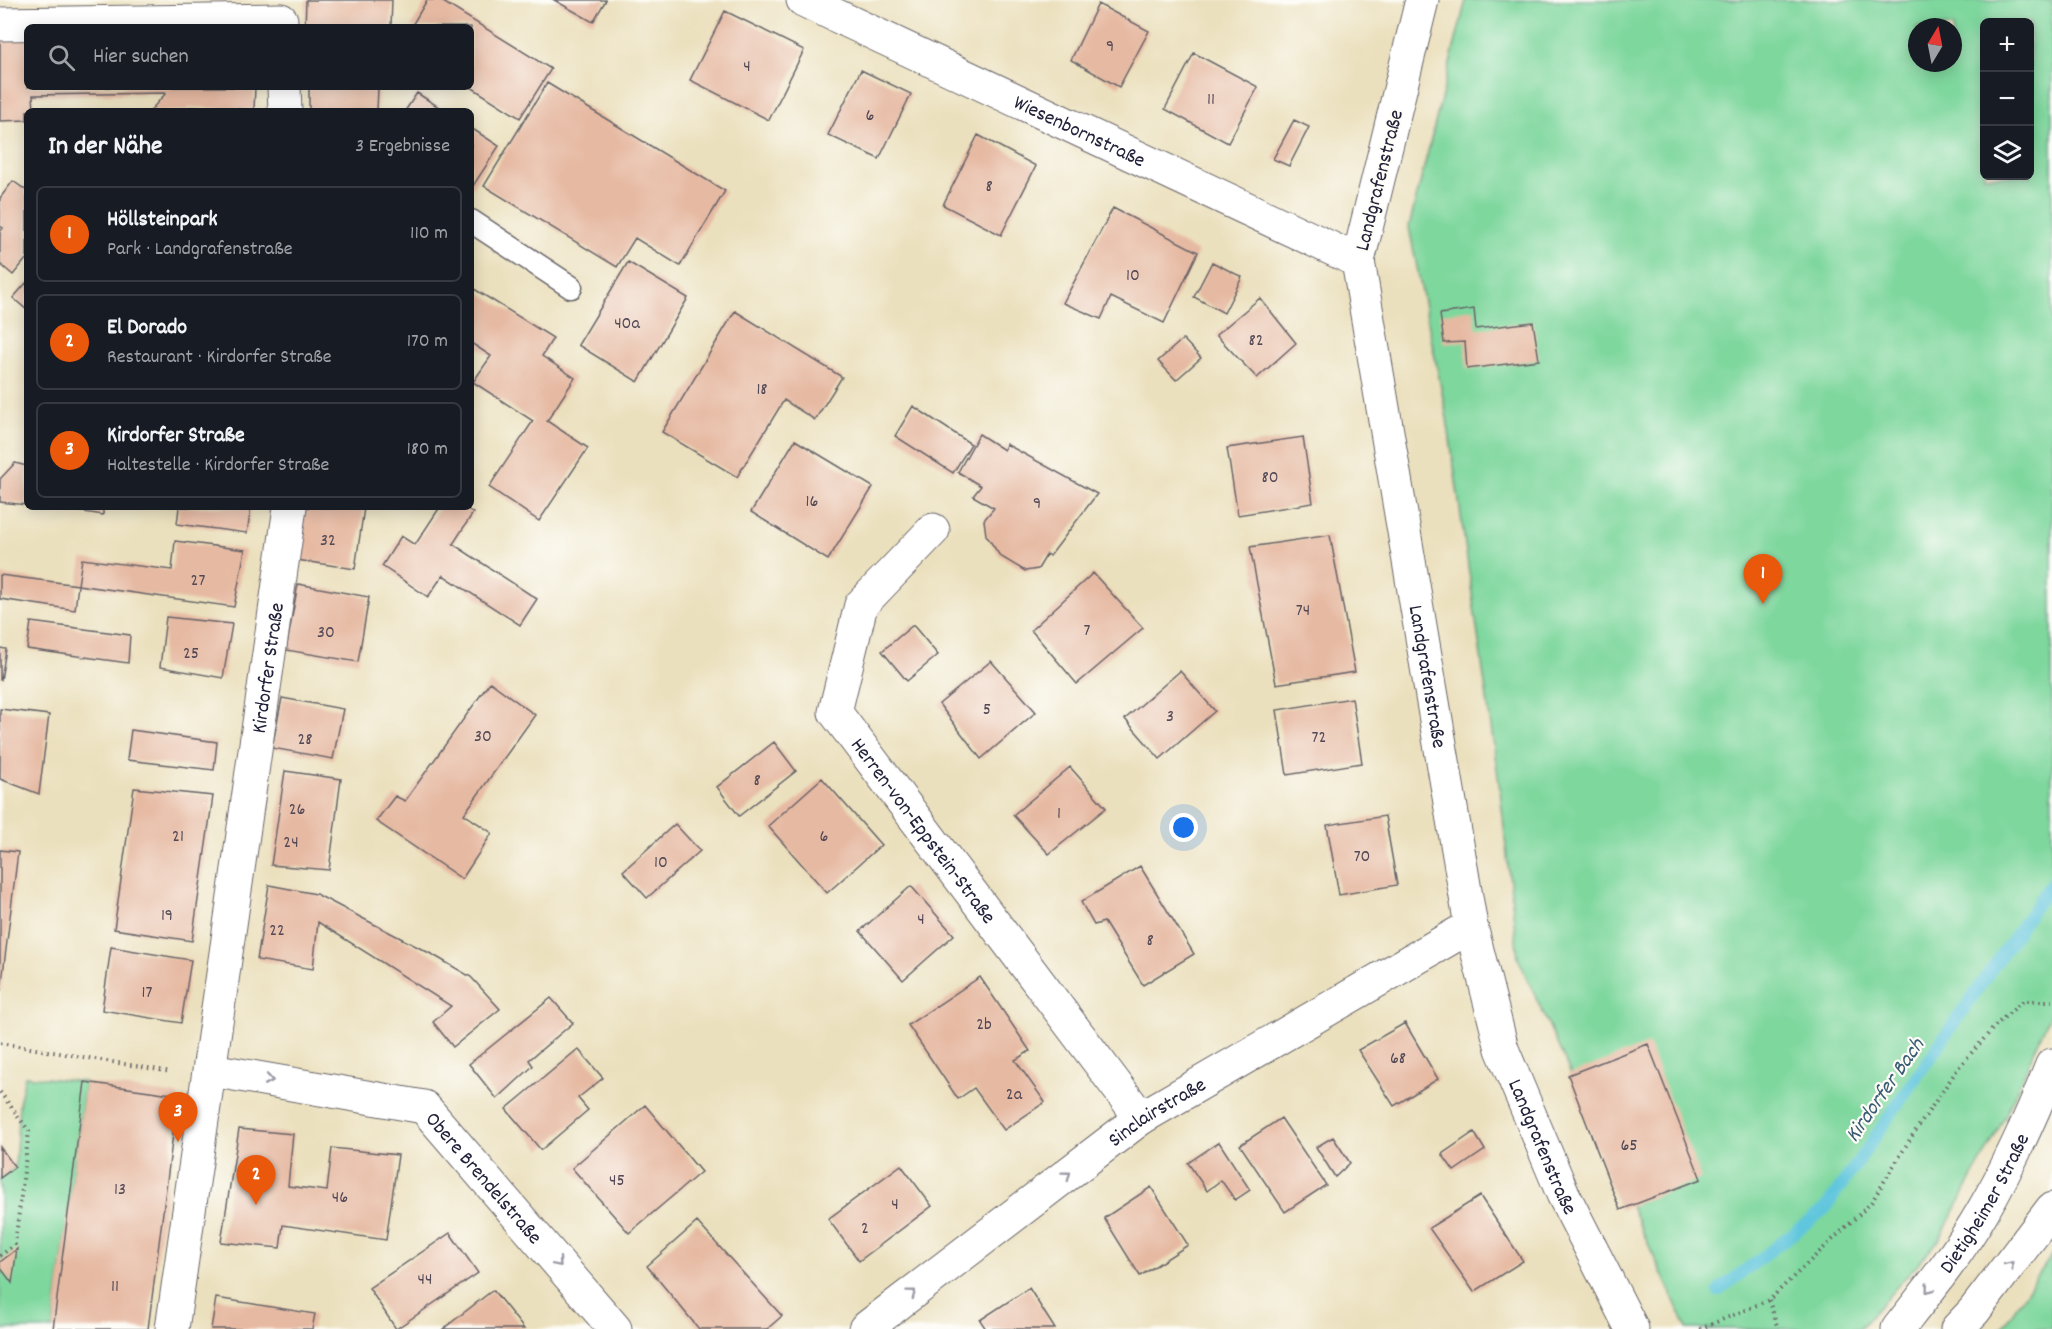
<!DOCTYPE html>
<html lang="de">
<head>
<meta charset="utf-8">
<style>
  :root { --surface:#171b24; --page:#20242c; --text:#f1f3f6; --muted:#9ea1a6; --line:#363941; --accent:#ea580c }
  body { margin:0; font-family:Dekko,sans-serif; background:var(--page); color:var(--text) }
  .controls { position:absolute; right:18px; top:18px; display:grid; overflow:hidden; border-radius:9px; box-shadow:0 3px 15px #0003 }
  .controls button { width:54px; height:54px; display:grid; place-items:center; padding:0; border:0; border-bottom:2px solid var(--line); background:var(--surface); color:var(--text); font:30px sans-serif }
  .compass { position:absolute; left:1908px; top:18px; width:54px; height:54px; border-radius:50%; background:var(--surface); box-shadow:0 3px 15px #0003; rotate:10deg }
  .you { position:absolute; left:1184px; top:828px; width:21px; height:21px; margin:-15px; border:4px solid #fff; border-radius:50%; background:#1a73e8; box-shadow:0 0 0 9px #1a73e833 }
  .badge { display:grid; place-items:center; width:39px; height:39px; border-radius:50%; background:var(--accent); color:#fff; font-size:20px; font-weight:700 }
  .pin { position:absolute; translate:-50% -50px; filter:drop-shadow(0 2px 3px #0008) }
  .pin::after { content:''; position:absolute; top:32px; width:21px; height:18px; background:inherit; clip-path:polygon(0 0,100% 0,50% 100%) }
  .list { margin:0; padding:0; list-style:none }
  h2 { display:flex; justify-content:space-between; align-items:center; height:78px; margin:0; padding:0 24px; font-size:26px }
  h2 small { font-size:20px; font-weight:400; color:var(--muted) }
  .list li { display:grid; grid-template-columns:39px 1fr auto; gap:18px; align-items:center; box-sizing:border-box; height:96px; margin:0 12px 12px; padding:0 12px; border:2px solid var(--line); border-radius:9px }
  .list b { display:block; font-size:22px; white-space:nowrap }
  .list p { margin:0; font-size:20px; white-space:nowrap; color:var(--muted) }
  .list em { font-size:20px; font-style:normal; color:var(--muted) }
  .icon { flex:none; width:33px; height:33px; fill:none; stroke:currentColor; stroke-width:2; stroke-linecap:round; stroke-linejoin:round }
  .map { position:relative; flex:none; width:2052px; height:1329px; overflow:hidden }
  .search { position:absolute; background:var(--surface); box-shadow:0 3px 15px #0003; left:24px; top:24px; width:450px; height:66px; display:flex; align-items:center; gap:15px; box-sizing:border-box; padding:0 21px; border-radius:9px; color:var(--muted); font-size:22px }
  .panel { position:absolute; background:var(--surface); box-shadow:0 3px 15px #0003; left:24px; top:108px; width:450px; height:402px; border-radius:9px }
  .map>svg:first-child { display:block }
</style>
</head>
<body>
<div class="map">
<svg width="2052" height="1329" viewBox="0 0 2052 1329">
  <rect width="100%" height="100%" fill="#fdfcf7"/>
  <filter id="ink" filterUnits="userSpaceOnUse"><feTurbulence type="fractalNoise" baseFrequency=".0167" numOctaves="2"/><feDisplacementMap in="SourceGraphic" scale="12" xChannelSelector="R" yChannelSelector="G"/><feConvolveMatrix kernelMatrix="1 2 1 2 8 2 1 2 1" color-interpolation-filters="sRGB"/></filter>
  <filter id="wash" filterUnits="userSpaceOnUse"><feTurbulence type="fractalNoise" baseFrequency=".008" numOctaves="4" result="noise"/><feDisplacementMap in="SourceGraphic" scale="24" xChannelSelector="R" yChannelSelector="G"/><feGaussianBlur stdDeviation="1.35" result="paint"/><feColorMatrix in="noise" values="0 0 0 0 0 0 0 0 0 0 0 0 0 0 0 0 0 1.4 0 .05"/><feComposite in="paint" operator="in"/></filter>
  <g filter="url(#wash)">
    <rect width="100%" height="100%" fill="#ebe0bd"/>
    <path fill="#7ed79d" stroke="#507c6c" stroke-width="1.5" fill-rule="evenodd" d="M1466,0H2052V1010L2006,1115L1939,1240L1859,1329H1687L1518,958L1500,790L1447,418L1409,227ZM1984,22H2030V176H1984ZM1917,27H1953V63H1917Z
      M25,1076L85,1082L53,1329H0V1178L15,1167L19,1104Z
      M2052,1255V1329H2001Z"/>
    <g fill="none" stroke-linecap="round" stroke-linejoin="round">
      <path stroke="#60c6dd" stroke-width="12" d="M1718,1291L1825,1209L2052,882"/>
    </g>
    <g id="blocks">
      <path fill="#e6b9a2" d="M306,0H392L391,27H305Z
        M427,0H440L551,69L520,118L471,87V27H411Z
        M554,0H606L593,22Z
        M1098,4L1149,31L1119,87L1071,60Z
        M725,11L804,50L769,120L690,80Z
        M27,37V87H255L254,110L190,107L186,111H150L166,93L33,95L34,111H27V120L0,121V38Z
        M1194,53L1258,87L1228,143L1165,109Z
        M861,70L911,94L879,159L828,135Z
        M547,83L725,191L680,266L635,238L617,267L484,186Z
        M309,87H378L377,111H309Z
        M417,93L445,111H405Z
        M1294,120L1309,127L1289,166L1273,159Z
        M471,128L499,146L471,189Z
        M978,135L1036,166L1001,235L943,205Z
        M13,181L27,191V258L13,275L0,264V232L3,228L0,226V198Z
        M1113,208L1198,252L1164,323L1111,297L1101,319L1063,303Z
        M628,262L688,298L638,382L578,345Z
        M1212,262L1242,277L1224,313L1194,297Z
        M27,282V310L13,298Z
        M471,287L553,338L542,356L575,378L547,421L588,448L539,521L489,487L533,421L473,382L491,356L471,343Z
        M1260,298L1296,343L1257,378L1216,335Z
        M1474,309L1476,329L1533,322L1539,360L1467,369L1465,342L1444,343L1440,314Z
        M735,311L842,377L815,420L784,400L737,477L662,432Z
        M1183,339L1201,358L1176,380L1158,361Z
        M913,406L971,444L953,473L895,436Z
        M979,434L1004,450L1006,444L1097,494L1050,556L1047,554L1038,569L1025,571L1000,556L986,535L984,520L994,508L973,496L981,486L958,472Z
        M1303,437L1313,503L1238,515L1227,448Z
        M795,440L873,487L828,560L751,512Z
        M15,463L27,466V505L0,502V479Z
        M51,507H103V515Z
        M179,507H251L247,533L177,524Z
        M305,507L364,508L355,569L297,560Z
        M440,507H464L473,513L453,544L537,599L520,625L443,575L428,597L382,566L401,536L415,545Z
        M1330,535L1355,672L1276,684L1250,547Z
        M175,541L245,550L234,607L78,585L82,559L172,570Z
        M1093,573L1143,628L1077,684L1031,630Z
        M0,575L78,585L75,610L0,599Z
        M298,584L369,597L358,662L286,650Z
        M166,617L232,624L223,678L160,667Z
        M31,622L130,635L128,663L27,649Z
        M913,625L938,655L907,681L882,651Z
        M0,648L6,649L1,680H0Z
        M991,661L1036,712L981,759L939,704Z
        M1180,671L1215,711L1160,759L1125,719Z
        M490,682L535,715L464,814L492,833L462,879L376,821L395,796L405,801Z
        M282,698L343,709L333,759L272,748Z
        M1352,698L1362,763L1287,775L1277,710Z
        M0,709L49,715L39,794L0,779Z
        M131,730L217,742L214,770L127,760Z
        M774,742L796,771L739,816L717,787Z
        M1070,767L1106,808L1049,854L1013,815Z
        M285,771L341,779L329,870L271,865Z
        M822,778L881,845L827,893L768,826Z
        M134,788L213,796L192,941L114,929Z
        M1385,816L1397,885L1339,895L1327,825Z
        M675,824L700,851L647,898L623,871Z
        M0,850L18,852L1,990L0,989Z
        M1140,866L1194,954L1143,985L1104,922L1094,925L1081,902Z
        M269,885L316,894L435,956L471,977L500,1009L453,1047L433,1022L451,1006L318,922L313,969L257,960Z
        M911,886L954,935L903,980L860,931Z
        M111,947L191,960L181,1023L102,1010Z
        M980,977L1030,1051L1015,1060L1045,1102L1004,1130L974,1088L958,1099L908,1025Z
        M551,998L573,1023L529,1060L533,1066L497,1099L469,1064Z
        M1405,1023L1438,1079L1394,1106L1358,1050Z
        M1648,1044L1701,1179L1620,1210L1568,1075Z
        M578,1049L603,1078L578,1098L588,1110L541,1150L506,1109Z
        M85,1082L178,1095L148,1329H53Z
        M645,1105L701,1172L629,1233L572,1168Z
        M1281,1118L1326,1185L1285,1212L1240,1145Z
        M239,1129L293,1134L288,1186L327,1191L332,1148L398,1155L386,1240L283,1225L280,1248L221,1242Z
        M1474,1132L1485,1150L1454,1171L1442,1154Z
        M1333,1137L1350,1163L1335,1177L1316,1147Z
        M1219,1142L1250,1190L1235,1200L1221,1180L1207,1191L1188,1163Z
        M0,1147L15,1167L0,1178Z
        M901,1165L932,1206L859,1261L828,1219Z
        M1151,1187L1188,1245L1140,1276L1104,1218Z
        M1480,1196L1523,1261L1474,1292L1429,1228Z
        M697,1222L782,1316L767,1329H699L647,1266Z
        M450,1233L478,1273L396,1329L369,1288Z
        M17,1249L12,1283L0,1267V1262Z
        M1029,1288L1055,1329H986L980,1320Z
        M493,1290L524,1329H443Z
        M216,1298L315,1314L312,1329H211Z"/>
    </g>
  </g>
  <g filter="url(#ink)">
    <use href="#blocks" fill-opacity="0" stroke="#686468" stroke-width="1.5"/>
    <g fill="none" stroke-linecap="round" stroke-linejoin="round">
      <g stroke="#686468" stroke-width="25">
        <path id="service" d="M471,221L571,287"/>
      </g>
      <g stroke="#686468" stroke-width="35">
        <g id="minor">
          <path id="s1" d="M803,0L1358,261"/>
          <path id="s2" d="M1422,0L1358,261L1471,926L1502,1049L1563,1194L1632,1329"/>
          <path d="M0,24L281,20"/>
          <path d="M284,87L285,111"/>
          <path id="s3" d="M933,530L861,605L835,712L1141,1118"/>
          <path id="s4" d="M211,1070L424,1107L615,1329"/>
          <path id="s5" d="M172,1329L290,507"/>
          <path id="s6" d="M865,1329L1141,1118L1471,926"/>
        </g>
      </g>
      <g stroke="#686468" stroke-width="35">
        <g id="tertiary">
          <path id="s7" d="M1898,1329C1927,1292 1957,1255 1981,1214C2009,1167 2032,1115 2052,1065"/>
          <path d="M1957,1329L1974,1311L2052,1209"/>
        </g>
      </g>
      <path stroke="#686468" stroke-width="4" stroke-dasharray="1.5 4.5" stroke-linecap="butt" d="M0,1043L171,1072
        M0,1092L29,1131L15,1244L0,1256
        M0,1272V1277
        M1769,1300L1778,1329
        M1700,1329L1769,1300L1871,1203L1912,1136L1959,1067L1997,1024L2023,1001H2052"/>
      <use href="#service" stroke="#fff" stroke-width="22"/>
      <use href="#minor" stroke="#fff" stroke-width="33"/>
      <use href="#tertiary" stroke="#fff" stroke-width="33"/>
    </g>
    <defs><path id="oneway-chevron" d="M-2-3.5L2.5 0L-2 3.5" fill="none" stroke-width="1.6" stroke-linecap="round" stroke-linejoin="round" transform="scale(1.5)"/></defs>
    <g stroke="#9c9ca7">
      <use href="#oneway-chevron" transform="translate(269 1080) rotate(10)"/>
      <use href="#oneway-chevron" transform="translate(1067 1175) rotate(-37)"/>
      <use href="#oneway-chevron" transform="translate(558 1263) rotate(49)"/>
      <use href="#oneway-chevron" transform="translate(2010 1265) rotate(-52)"/>
      <use href="#oneway-chevron" transform="translate(1929 1289) rotate(128)"/>
      <use href="#oneway-chevron" transform="translate(912 1293) rotate(-37)"/>
    </g>
  </g>
  <g text-anchor="middle" stroke-width="4.5" stroke-linejoin="round" paint-order="stroke">
    <g font-size="18" fill="#534855">
      <text x="1110" y="51">9</text>
      <text x="747" y="71">4</text>
      <text x="1211" y="104">11</text>
      <text x="870" y="120">6</text>
      <text x="989" y="191">8</text>
      <text x="1133" y="280">10</text>
      <text x="627" y="328">40a</text>
      <text x="1256" y="345">82</text>
      <text x="762" y="394">18</text>
      <text x="1270" y="482">80</text>
      <text x="812" y="506">16</text>
      <text x="1037" y="508">9</text>
      <text x="328" y="545">32</text>
      <text x="198" y="585">27</text>
      <text x="1303" y="615">74</text>
      <text x="1087" y="635">7</text>
      <text x="326" y="637">30</text>
      <text x="191" y="658">25</text>
      <text x="987" y="714">5</text>
      <text x="1170" y="721">3</text>
      <text x="483" y="741">30</text>
      <text x="1319" y="742">72</text>
      <text x="305" y="744">28</text>
      <text x="757" y="785">8</text>
      <text x="297" y="814">26</text>
      <text x="1059" y="818">1</text>
      <text x="178" y="841">21</text>
      <text x="824" y="841">6</text>
      <text x="291" y="847">24</text>
      <text x="1362" y="861">70</text>
      <text x="661" y="867">10</text>
      <text x="167" y="920">19</text>
      <text x="921" y="924">4</text>
      <text x="277" y="935">22</text>
      <text x="1150" y="945">8</text>
      <text x="147" y="997">17</text>
      <text x="984" y="1029">2b</text>
      <text x="1398" y="1063">68</text>
      <text x="1014" y="1099">2a</text>
      <text x="1629" y="1150">65</text>
      <text x="617" y="1185">45</text>
      <text x="120" y="1194">13</text>
      <text x="340" y="1202">46</text>
      <text x="895" y="1209">4</text>
      <text x="865" y="1233">2</text>
      <text x="425" y="1284">44</text>
      <text x="115" y="1291">11</text>
    </g>
    <g font-size="21" fill="#22223b" stroke="#fdfcf7">
      <text dy="7" stroke="none"><textPath href="#s1" startOffset="306">Wiesenbornstraße</textPath></text>
      <text transform="translate(1378 180) rotate(-76)" y="7">Landgrafenstraße</text>
      <text dy="7" stroke="none"><textPath href="#s5" startOffset="668">Kirdorfer Straße</textPath></text>
      <text dy="7" stroke="none"><textPath href="#s2" startOffset="690">Landgrafenstraße</textPath></text>
      <text dy="7" stroke="none"><textPath href="#s3" startOffset="362">Herren-von-Eppstein-Straße</textPath></text>
      <text dy="7" stroke="none"><textPath href="#s6" startOffset="364">Sinclairstraße</textPath></text>
      <text dy="7" stroke="none"><textPath href="#s2" startOffset="1176">Landgrafenstraße</textPath></text>
      <text dy="7" stroke="none"><textPath href="#s4" startOffset="309">Obere Brendelstraße</textPath></text>
      <text dy="7" stroke="none"><textPath href="#s7" startOffset="153">Dietigheimer Straße</textPath></text>
    </g>
    <g font-size="22" font-style="italic" fill="#385b74" stroke="#fdfcf7">
      <text transform="translate(1883 1089) rotate(-55)" y="8">Kirdorfer Bach</text>
    </g>
  </g>
</svg>
<div class="controls">
<button>+</button>
<button>−</button>
<button><svg class="icon" aria-label="layers" viewBox="0 0 24 24"><path d="M12 4l9 5-9 5-9-5zM3 14l9 5 9-5"/></svg></button>
</div>
<svg class="compass" viewBox="-18 -18 36 36"><path d="M0-13l5 13h-10z" fill="#e53935"/><path d="M0 13l5-13h-10z" fill="#9ea1a6"/></svg>
<div class="you"></div>
<div class="pin badge" style="left:1763px;top:604px">1</div>
<div class="pin badge" style="left:256px;top:1205px">2</div>
<div class="pin badge" style="left:178px;top:1142px">3</div>
<div class="search"><svg class="icon" aria-label="search" viewBox="0 0 24 24"><circle cx="10" cy="10" r="6"/><path d="M15 15l6 6"/></svg>Hier suchen</div>
<section class="panel">
<h2>In der Nähe<small>3 Ergebnisse</small></h2>
<ul class="list">
<li><span class="badge">1</span><div><b>Höllsteinpark</b><p>Park · Landgrafenstraße</p></div><em>110 m</em></li>
<li><span class="badge">2</span><div><b>El Dorado</b><p>Restaurant · Kirdorfer Straße</p></div><em>170 m</em></li>
<li><span class="badge">3</span><div><b>Kirdorfer Straße</b><p>Haltestelle · Kirdorfer Straße</p></div><em>180 m</em></li>
</ul>
</section>
</div>
</body>
</html>
